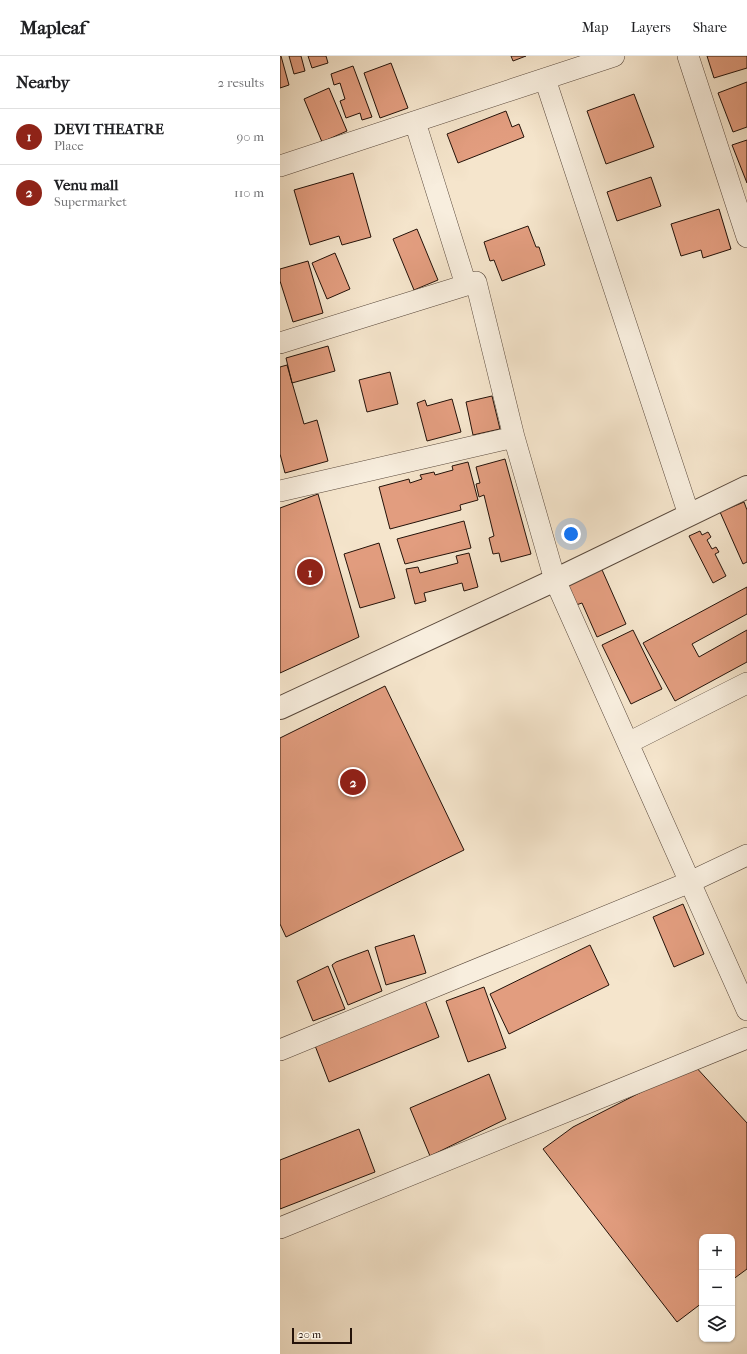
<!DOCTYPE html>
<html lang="en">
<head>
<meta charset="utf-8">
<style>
  :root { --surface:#fff; --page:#f6f6f6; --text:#202124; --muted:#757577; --line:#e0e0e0; --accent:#8f2418 }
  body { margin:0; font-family:"IM FELL French Canon",serif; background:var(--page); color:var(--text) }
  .controls { position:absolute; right:12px; bottom:12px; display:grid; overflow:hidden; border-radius:8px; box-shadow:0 1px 3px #0004 }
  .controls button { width:36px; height:36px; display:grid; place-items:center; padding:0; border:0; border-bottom:1px solid var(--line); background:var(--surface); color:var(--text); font:20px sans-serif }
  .scale { position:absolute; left:12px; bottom:10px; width:60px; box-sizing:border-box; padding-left:4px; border:2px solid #241209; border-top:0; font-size:11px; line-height:14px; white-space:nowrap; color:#241209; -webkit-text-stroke:3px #f8eede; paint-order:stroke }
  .you { position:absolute; left:291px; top:478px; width:14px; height:14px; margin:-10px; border:3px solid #fff; border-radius:50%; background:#1a73e8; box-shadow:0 0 0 6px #1a73e833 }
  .badge { display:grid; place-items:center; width:26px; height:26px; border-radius:50%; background:var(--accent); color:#fff; font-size:13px; font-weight:700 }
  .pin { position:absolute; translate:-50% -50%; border:2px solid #fff; box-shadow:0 1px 4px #0006 }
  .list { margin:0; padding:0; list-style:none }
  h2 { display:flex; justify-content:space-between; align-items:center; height:52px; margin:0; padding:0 16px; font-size:17px }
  h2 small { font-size:13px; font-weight:400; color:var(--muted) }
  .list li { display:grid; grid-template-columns:26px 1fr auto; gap:12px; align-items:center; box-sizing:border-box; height:56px; padding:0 16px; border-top:1px solid var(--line) }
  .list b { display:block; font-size:15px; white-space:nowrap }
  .list p { margin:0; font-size:13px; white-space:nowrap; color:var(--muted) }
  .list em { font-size:13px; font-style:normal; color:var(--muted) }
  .icon { flex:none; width:22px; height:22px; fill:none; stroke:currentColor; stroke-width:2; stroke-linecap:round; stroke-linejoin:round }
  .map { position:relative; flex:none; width:467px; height:1298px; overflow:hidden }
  header { display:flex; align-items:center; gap:24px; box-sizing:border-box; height:56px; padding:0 20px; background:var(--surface); border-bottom:1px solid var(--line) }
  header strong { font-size:19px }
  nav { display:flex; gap:22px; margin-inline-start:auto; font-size:14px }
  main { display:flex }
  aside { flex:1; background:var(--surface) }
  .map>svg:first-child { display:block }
</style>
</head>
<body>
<header>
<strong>Mapleaf</strong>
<nav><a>Map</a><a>Layers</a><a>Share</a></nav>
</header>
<main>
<aside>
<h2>Nearby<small>2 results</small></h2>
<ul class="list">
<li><span class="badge">1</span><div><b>DEVI THEATRE</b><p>Place</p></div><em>90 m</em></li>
<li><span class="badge">2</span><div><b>Venu mall</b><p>Supermarket</p></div><em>110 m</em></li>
</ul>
</aside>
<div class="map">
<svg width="467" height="1298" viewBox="0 0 467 1298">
  <rect width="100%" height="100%" fill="#f5e5cc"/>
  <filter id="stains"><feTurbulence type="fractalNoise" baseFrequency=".005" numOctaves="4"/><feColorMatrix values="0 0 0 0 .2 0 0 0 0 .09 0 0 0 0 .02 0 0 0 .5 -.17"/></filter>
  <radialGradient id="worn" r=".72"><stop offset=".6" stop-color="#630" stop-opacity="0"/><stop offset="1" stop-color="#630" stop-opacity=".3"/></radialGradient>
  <path fill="#e29d7f" stroke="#241209" d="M0,0H1L9,29L0,32Z
    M9,0H21L25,15L14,18Z
    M28,0H46L48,7L32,12Z
    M231,0H246L233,5Z
    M427,0H467V12L434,22Z
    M111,7L128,52L100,62L84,17Z
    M73,10L92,61L82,64L80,57L66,62L60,45L65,43L60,27L54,29L51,18Z
    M467,26V71L453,76L438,37Z
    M49,32L67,75L42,86L24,43Z
    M354,38L374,91L326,108L307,55Z
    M226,55L232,71L239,68L244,81L178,107L167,78Z
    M467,84V127L452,89Z
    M73,117L91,181L62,189L59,180L30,189L14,134Z
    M371,121L381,150L337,165L327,136Z
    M439,153L451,193L423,202L421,194L401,200L391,168Z
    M248,170L256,191H259L265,209L222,225L214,204L210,205L204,186Z
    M137,173L158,224L134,234L113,183Z
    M55,197L70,233L47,243L32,207Z
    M28,205L43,257L13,266L0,225V213Z
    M48,290L55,315L12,327L6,302Z
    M7,309L24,368L37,364L48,405L5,417L0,398V311Z
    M110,316L118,348L87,356L79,324Z
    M212,340L220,373L193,379L186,346Z
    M172,343L181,376L147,385L137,347L145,344L147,350Z
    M225,403L251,498L221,506L219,497L213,498L209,482L214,480L204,439L199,441L196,428L200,427L196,411Z
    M188,406L198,444L180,449L181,454L110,473L99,431L129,423L130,427L142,423L140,419L154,416L155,419L173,414L172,410Z
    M38,438L79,581L0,617V452Z
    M464,446L467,454V506L463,508L440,456Z
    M184,465L191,492L125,508L117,483Z
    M420,475L422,479L428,476L431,481L427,484L432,493L436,491L439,496L435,498L446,520L433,527L409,480Z
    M99,487L115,542L80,552L64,498Z
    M189,497L198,531L184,535L182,527L144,537L146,545L135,548L126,513L138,511L140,517L178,507L176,500Z
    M319,507L346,568L317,581L302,547L296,549L284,522Z
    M467,531V558L412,588L419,601L467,574V606L395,645L363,587Z
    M353,574L382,633L351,648L322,589Z
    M105,630L184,794L6,881L0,868V682Z
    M403,848L424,898L394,911L373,861Z
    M134,879L146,917L106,929L95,891Z
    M310,889L329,929L229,978L210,938Z
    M88,894L102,935L68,949L52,909L56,906Z
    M48,910L65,953L33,965L17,925Z
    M204,931L226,992L188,1006L166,945Z
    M144,942L159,981L49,1026L34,987Z
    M414,1009L467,1067V1213L452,1224V1181H422V1247L397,1266L263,1093L293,1071Z
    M209,1018L226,1063L150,1100L130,1052Z
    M79,1073L95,1116L0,1153V1104Z"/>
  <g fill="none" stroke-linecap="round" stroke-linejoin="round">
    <g stroke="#58473a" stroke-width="22">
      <path id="minor" d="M408,0L467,181
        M265,23L409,459
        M135,66L186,229
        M0,110L334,0
        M0,287L196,226L234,381L0,435
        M234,381L275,524L467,954
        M348,687L467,627
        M0,994L410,826L467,799
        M0,1172L467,982"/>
    </g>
    <g stroke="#58473a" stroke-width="24">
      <path id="tertiary" d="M0,652L275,524L467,431"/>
    </g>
    <use href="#minor" stroke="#f8eede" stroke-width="21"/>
    <use href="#tertiary" stroke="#f8eede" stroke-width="22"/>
  </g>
  <rect width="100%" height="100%" filter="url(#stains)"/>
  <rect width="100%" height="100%" fill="url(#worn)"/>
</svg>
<div class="controls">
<button>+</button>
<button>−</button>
<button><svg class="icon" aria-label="layers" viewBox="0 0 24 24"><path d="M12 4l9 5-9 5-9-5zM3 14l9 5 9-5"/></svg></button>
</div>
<div class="scale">20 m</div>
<div class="you"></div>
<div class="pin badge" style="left:30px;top:516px">1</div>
<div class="pin badge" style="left:73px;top:726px">2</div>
</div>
</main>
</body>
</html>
